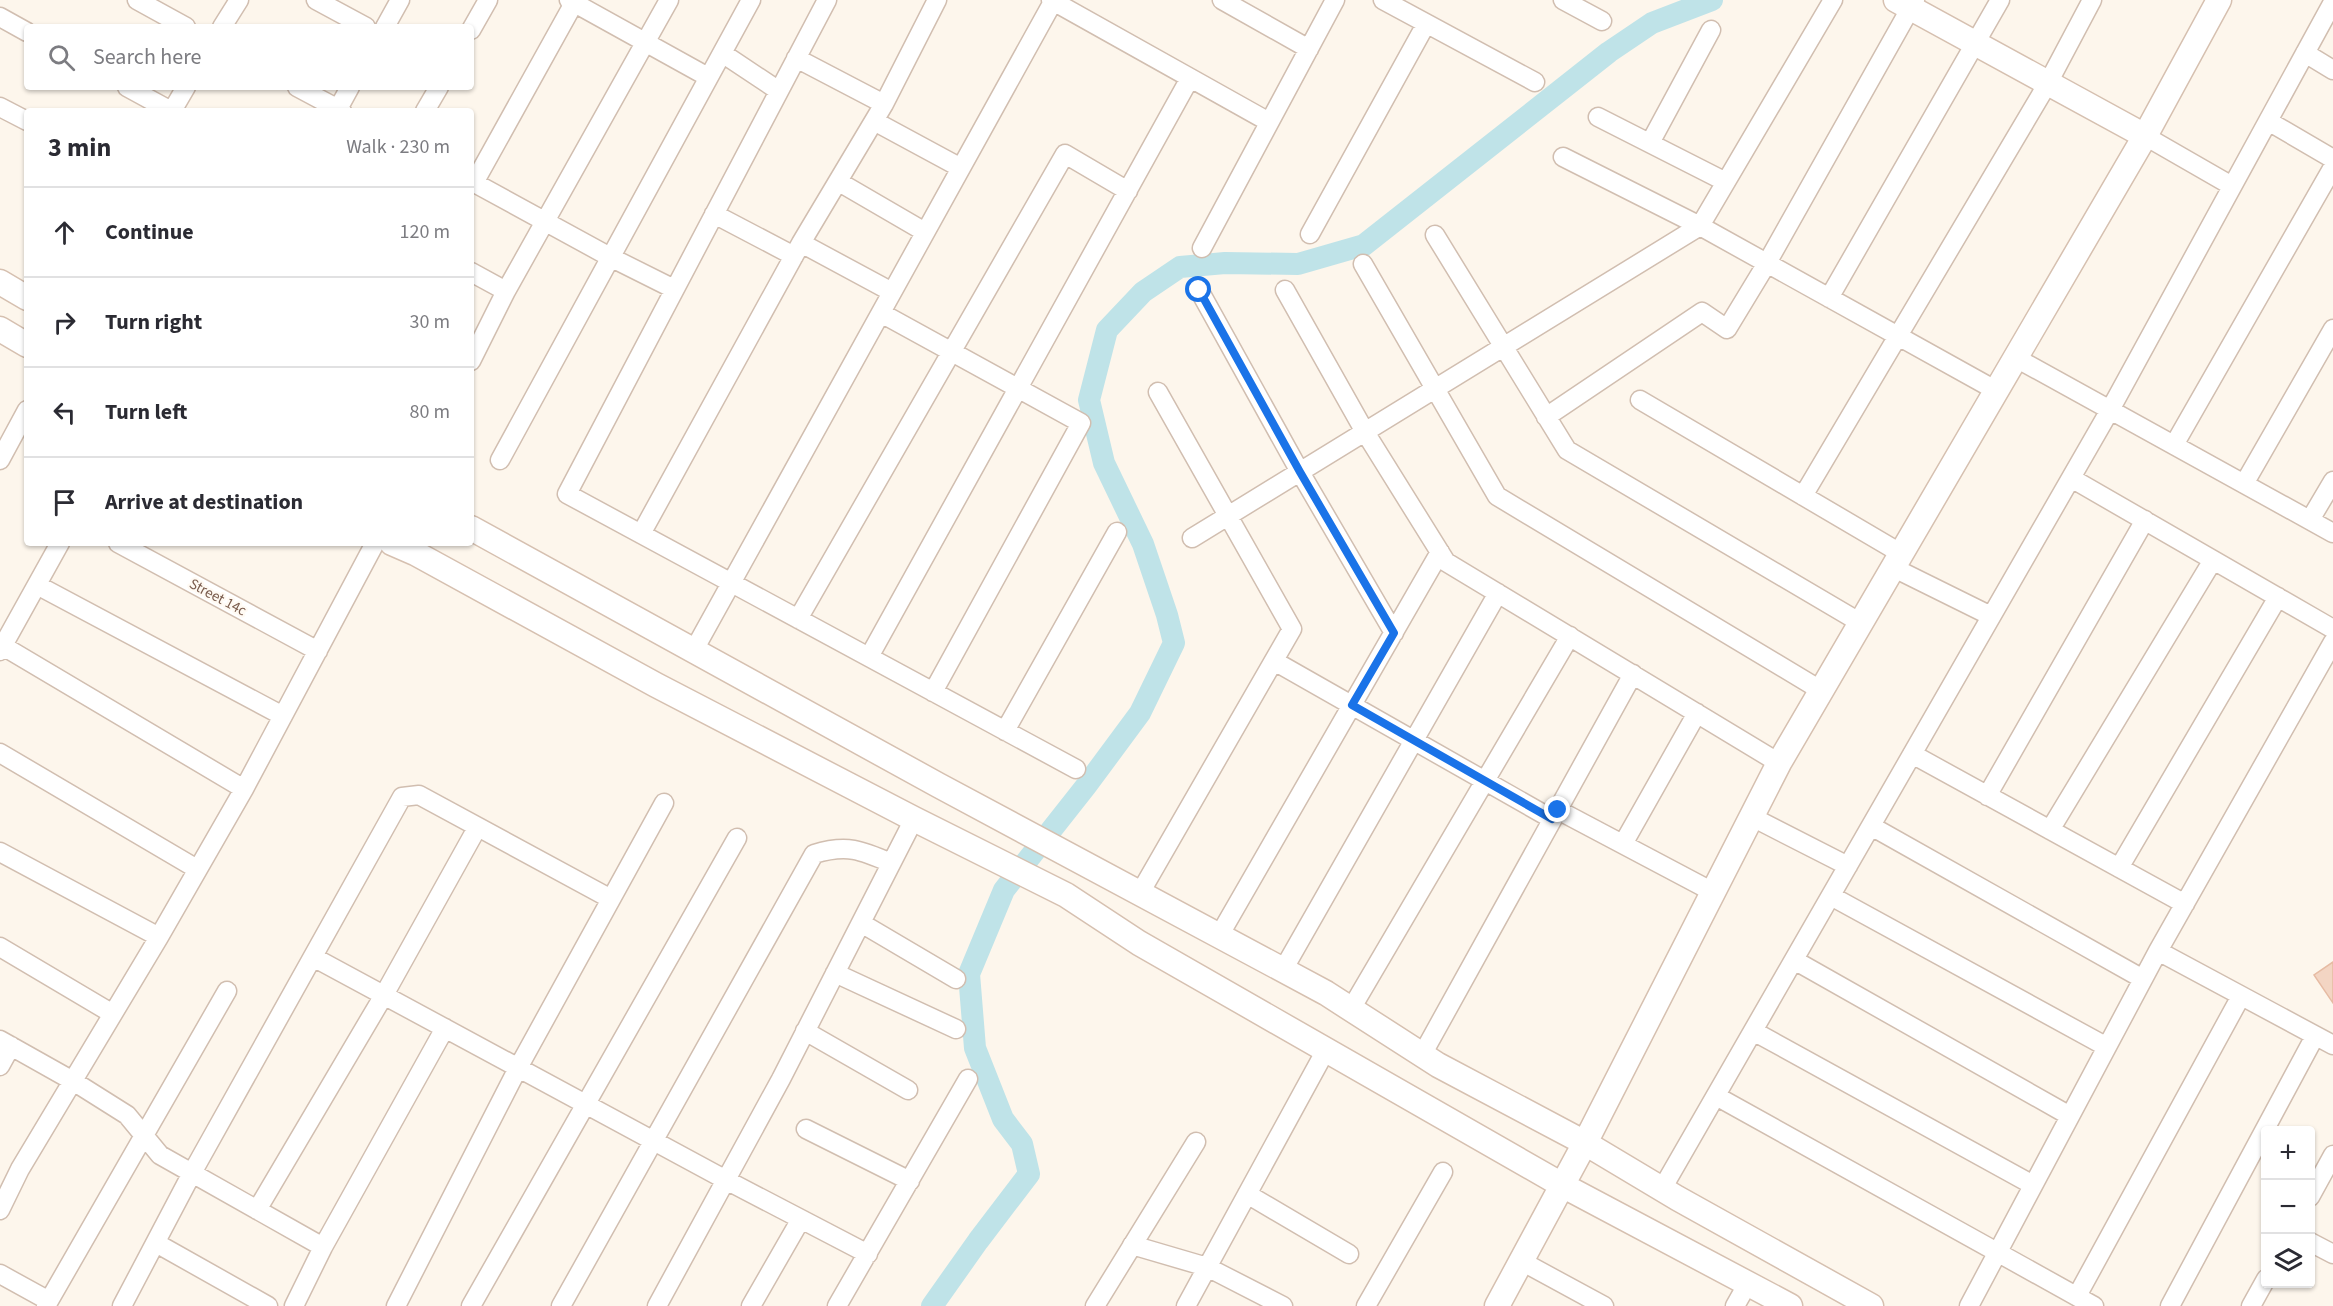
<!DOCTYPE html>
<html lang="en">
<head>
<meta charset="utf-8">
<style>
  :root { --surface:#fff; --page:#f7f7f7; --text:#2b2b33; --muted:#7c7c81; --line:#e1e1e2 }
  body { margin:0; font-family:"Source Sans 3",sans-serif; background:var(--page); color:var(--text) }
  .controls { position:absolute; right:18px; bottom:18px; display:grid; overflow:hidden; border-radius:6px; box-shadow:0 2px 4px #0004 }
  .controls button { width:54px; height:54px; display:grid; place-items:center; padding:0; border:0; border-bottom:2px solid var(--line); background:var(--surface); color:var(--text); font:30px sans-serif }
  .stop { position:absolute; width:18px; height:18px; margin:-14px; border:4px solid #1a73e8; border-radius:50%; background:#fff }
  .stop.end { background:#1a73e8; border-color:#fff; box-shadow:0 2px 6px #0008 }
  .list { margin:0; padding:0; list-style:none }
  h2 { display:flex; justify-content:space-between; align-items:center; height:78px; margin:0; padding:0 24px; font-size:26px }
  h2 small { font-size:20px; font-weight:400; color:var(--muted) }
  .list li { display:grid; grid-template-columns:39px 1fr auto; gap:18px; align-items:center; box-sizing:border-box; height:90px; padding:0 24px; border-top:2px solid var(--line) }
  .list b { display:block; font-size:22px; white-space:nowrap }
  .list em { font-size:20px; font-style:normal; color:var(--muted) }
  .icon { flex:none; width:33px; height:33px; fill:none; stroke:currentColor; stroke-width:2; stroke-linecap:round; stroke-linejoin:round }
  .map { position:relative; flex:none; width:2333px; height:1306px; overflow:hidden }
  .search { position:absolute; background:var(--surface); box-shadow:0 2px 4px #0004; left:24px; top:24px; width:450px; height:66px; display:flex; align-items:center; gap:15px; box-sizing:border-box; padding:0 21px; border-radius:6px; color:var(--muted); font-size:22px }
  .panel { position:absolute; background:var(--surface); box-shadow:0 2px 4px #0004; left:24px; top:108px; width:450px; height:438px; border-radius:6px }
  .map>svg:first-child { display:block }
</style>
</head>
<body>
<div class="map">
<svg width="2333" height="1306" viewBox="0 0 2333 1306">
  <rect width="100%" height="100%" fill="#fdf6ec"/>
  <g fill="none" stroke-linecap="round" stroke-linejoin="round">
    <path stroke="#bfe3e8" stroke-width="22" d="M932,1306L978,1241L1029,1174L1022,1144L1003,1119L975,1048L969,974L1004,890L1086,786L1140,713L1174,643L1167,615L1143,544L1104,463L1089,400L1107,330L1143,292L1180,267L1225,263L1298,264L1364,245L1609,52L1652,23L1712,0"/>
  </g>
  <path fill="#f3d5c3" stroke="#e6bba3" stroke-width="1.5" d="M2333,962V1003L2314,975Z"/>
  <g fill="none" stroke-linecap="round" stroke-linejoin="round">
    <g stroke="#d1beb0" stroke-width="21">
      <path id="street" d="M137,0L186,27
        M316,0L366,27
        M569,0L708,77
        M827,0L567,494L1076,769
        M1051,0L1269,122
        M1222,0L1309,49
        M1383,0L1535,82
        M1563,0L1602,21
        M0,17L27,32
        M222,27L239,0
        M385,27L400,0
        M471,30L488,0
        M722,53L779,91
        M2305,53L2333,70
        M796,58L884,104
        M127,87L171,111
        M297,87L342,111
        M0,107L27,121
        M338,109L350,87
        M172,111L186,87
        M425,111L439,87
        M1598,117L1726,182
        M874,121L961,168
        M2268,121L2333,159
        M2145,136L2232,186
        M1650,143L1711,30
        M1563,157L1700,226L1997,391
        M471,181L610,257L674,289
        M839,182L925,232
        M474,183L574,3
        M714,214L794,256
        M1310,234L1426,24
        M1435,235L1567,450L1861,623
        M801,243L892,292
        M1202,248L1335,0
        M1363,264L1497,496L1822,691
        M471,272L506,291L471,361
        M1199,290L1300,472L1394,633
        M1285,290L1365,432L1446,562L1779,763
        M506,291L669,0
        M1829,298L2000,0
        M881,313L1081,423L933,692
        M2016,358L2333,533
        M1640,400L1902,554
        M1546,417L1702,312L1727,329L1767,263L1915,0
        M2174,445L2333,167
        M0,460L27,410
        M500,460L751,0
        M2071,478L2333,629
        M2244,484L2333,329
        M1803,496L2048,83L2092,0
        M2310,520L2333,481
        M641,534L801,243L884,104L937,0
        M1192,538L1700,226L1833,0
        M118,543L318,651
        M1894,568L1991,616
        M37,585L283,716
        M798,619L1065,154L1128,191
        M3,646L244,789
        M694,650L1054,0
        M0,651L60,543
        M869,657L1190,78
        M1274,661L1552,819
        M1005,731L1117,532
        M0,753L197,869
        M1912,754L2185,904
        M1987,796L2145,520
        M1558,810L1713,892
        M1752,817L1848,866
        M1871,826L2143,979
        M2050,830L2213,560
        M1623,844L1697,713
        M0,852L159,937
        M2119,868L2278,597
        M1140,893L1292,629L1158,392
        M1831,896L2107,1047
        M861,923L956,979
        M1219,936L1440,552
        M0,947L113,1014
        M2158,951L2333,1045
        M313,957L726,1180L868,1254
        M1794,960L2070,1116
        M1283,970L1498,593
        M835,973L956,1029
        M1351,1009L1570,636
        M805,1031L908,1090
        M1753,1031L2033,1185
        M0,1040L73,1081L127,1115L160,1155L323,1247
        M1422,1055L1633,674
        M0,1066L11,1046
        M1716,1096L2094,1306
        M806,1129L910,1181
        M1662,1189L2110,410L2333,2
        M1247,1194L1349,1254
        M2310,1197L2333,1155
        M0,1210L20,1169L159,937L244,789L375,543
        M257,1210L384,995L477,828
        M2310,1242L2333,1254
        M156,1243L268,1306
        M1132,1245L1207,1267L1283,1306
        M1521,1261L1604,1306
        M0,1274L49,1301
        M2077,1296L2241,996
        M46,1306L227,991
        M122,1306L192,1173L402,797L419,795L611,899
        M294,1306L323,1247L445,1028
        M396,1306L518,1068L664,803
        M471,1306L737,838
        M561,1306L814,854C847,844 861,850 891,863
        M657,1306L781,1079L914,819
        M751,1306L801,1219
        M837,1306L968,1079
        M1095,1306L1196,1142
        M1186,1306L1327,1048
        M1366,1306L1443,1172
        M1735,1306L1748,1283
        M1969,1306L2158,951L2333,642
        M2170,1306L2315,1036
        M2251,1306L2266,1279"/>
    </g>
    <g stroke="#d6c0b0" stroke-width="27">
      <path id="secondary" d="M1896,0L2145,136
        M0,282L27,298
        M0,329L27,345
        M471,528L938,785L1326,993L1438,1065L1585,1143L1677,1198L1871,1306
        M392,543L415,553L656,685L914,819L1066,895L1139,943L1562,1185L1790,1306
        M1497,1306L1585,1143L1779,763L2145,136L2219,0"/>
    </g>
    <use href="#street" stroke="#fff" stroke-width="18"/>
    <use href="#secondary" stroke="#fff" stroke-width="24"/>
  </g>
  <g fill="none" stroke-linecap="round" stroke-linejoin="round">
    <path stroke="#1a73e8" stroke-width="8" d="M1199,290L1300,472L1394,633L1352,705L1552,819L1558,810"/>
  </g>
  <g text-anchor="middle" stroke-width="4.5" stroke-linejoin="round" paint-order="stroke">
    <g font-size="15" fill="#7a5c4d" stroke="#fffaf3">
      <text transform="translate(218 597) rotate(28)" y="5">Street 14c</text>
    </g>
  </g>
</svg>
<div class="controls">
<button>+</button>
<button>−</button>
<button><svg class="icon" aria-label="layers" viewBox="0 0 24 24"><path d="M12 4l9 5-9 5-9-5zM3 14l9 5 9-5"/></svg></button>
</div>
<div class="stop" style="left:1199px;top:290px"></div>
<div class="stop end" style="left:1558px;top:810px"></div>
<div class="search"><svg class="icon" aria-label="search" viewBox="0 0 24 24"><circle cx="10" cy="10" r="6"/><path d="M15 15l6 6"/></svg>Search here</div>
<section class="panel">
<h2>3 min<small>Walk · 230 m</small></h2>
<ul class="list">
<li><svg class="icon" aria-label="ahead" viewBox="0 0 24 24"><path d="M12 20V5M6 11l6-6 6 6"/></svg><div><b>Continue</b></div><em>120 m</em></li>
<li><svg class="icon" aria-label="right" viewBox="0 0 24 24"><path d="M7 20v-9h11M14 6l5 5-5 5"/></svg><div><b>Turn right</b></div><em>30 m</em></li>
<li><svg class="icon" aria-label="left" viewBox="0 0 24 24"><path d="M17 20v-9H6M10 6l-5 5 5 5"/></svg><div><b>Turn left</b></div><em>80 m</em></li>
<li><svg class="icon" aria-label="arrive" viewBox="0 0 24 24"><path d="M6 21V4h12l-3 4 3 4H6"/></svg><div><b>Arrive at destination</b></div></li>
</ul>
</section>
</div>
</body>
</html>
